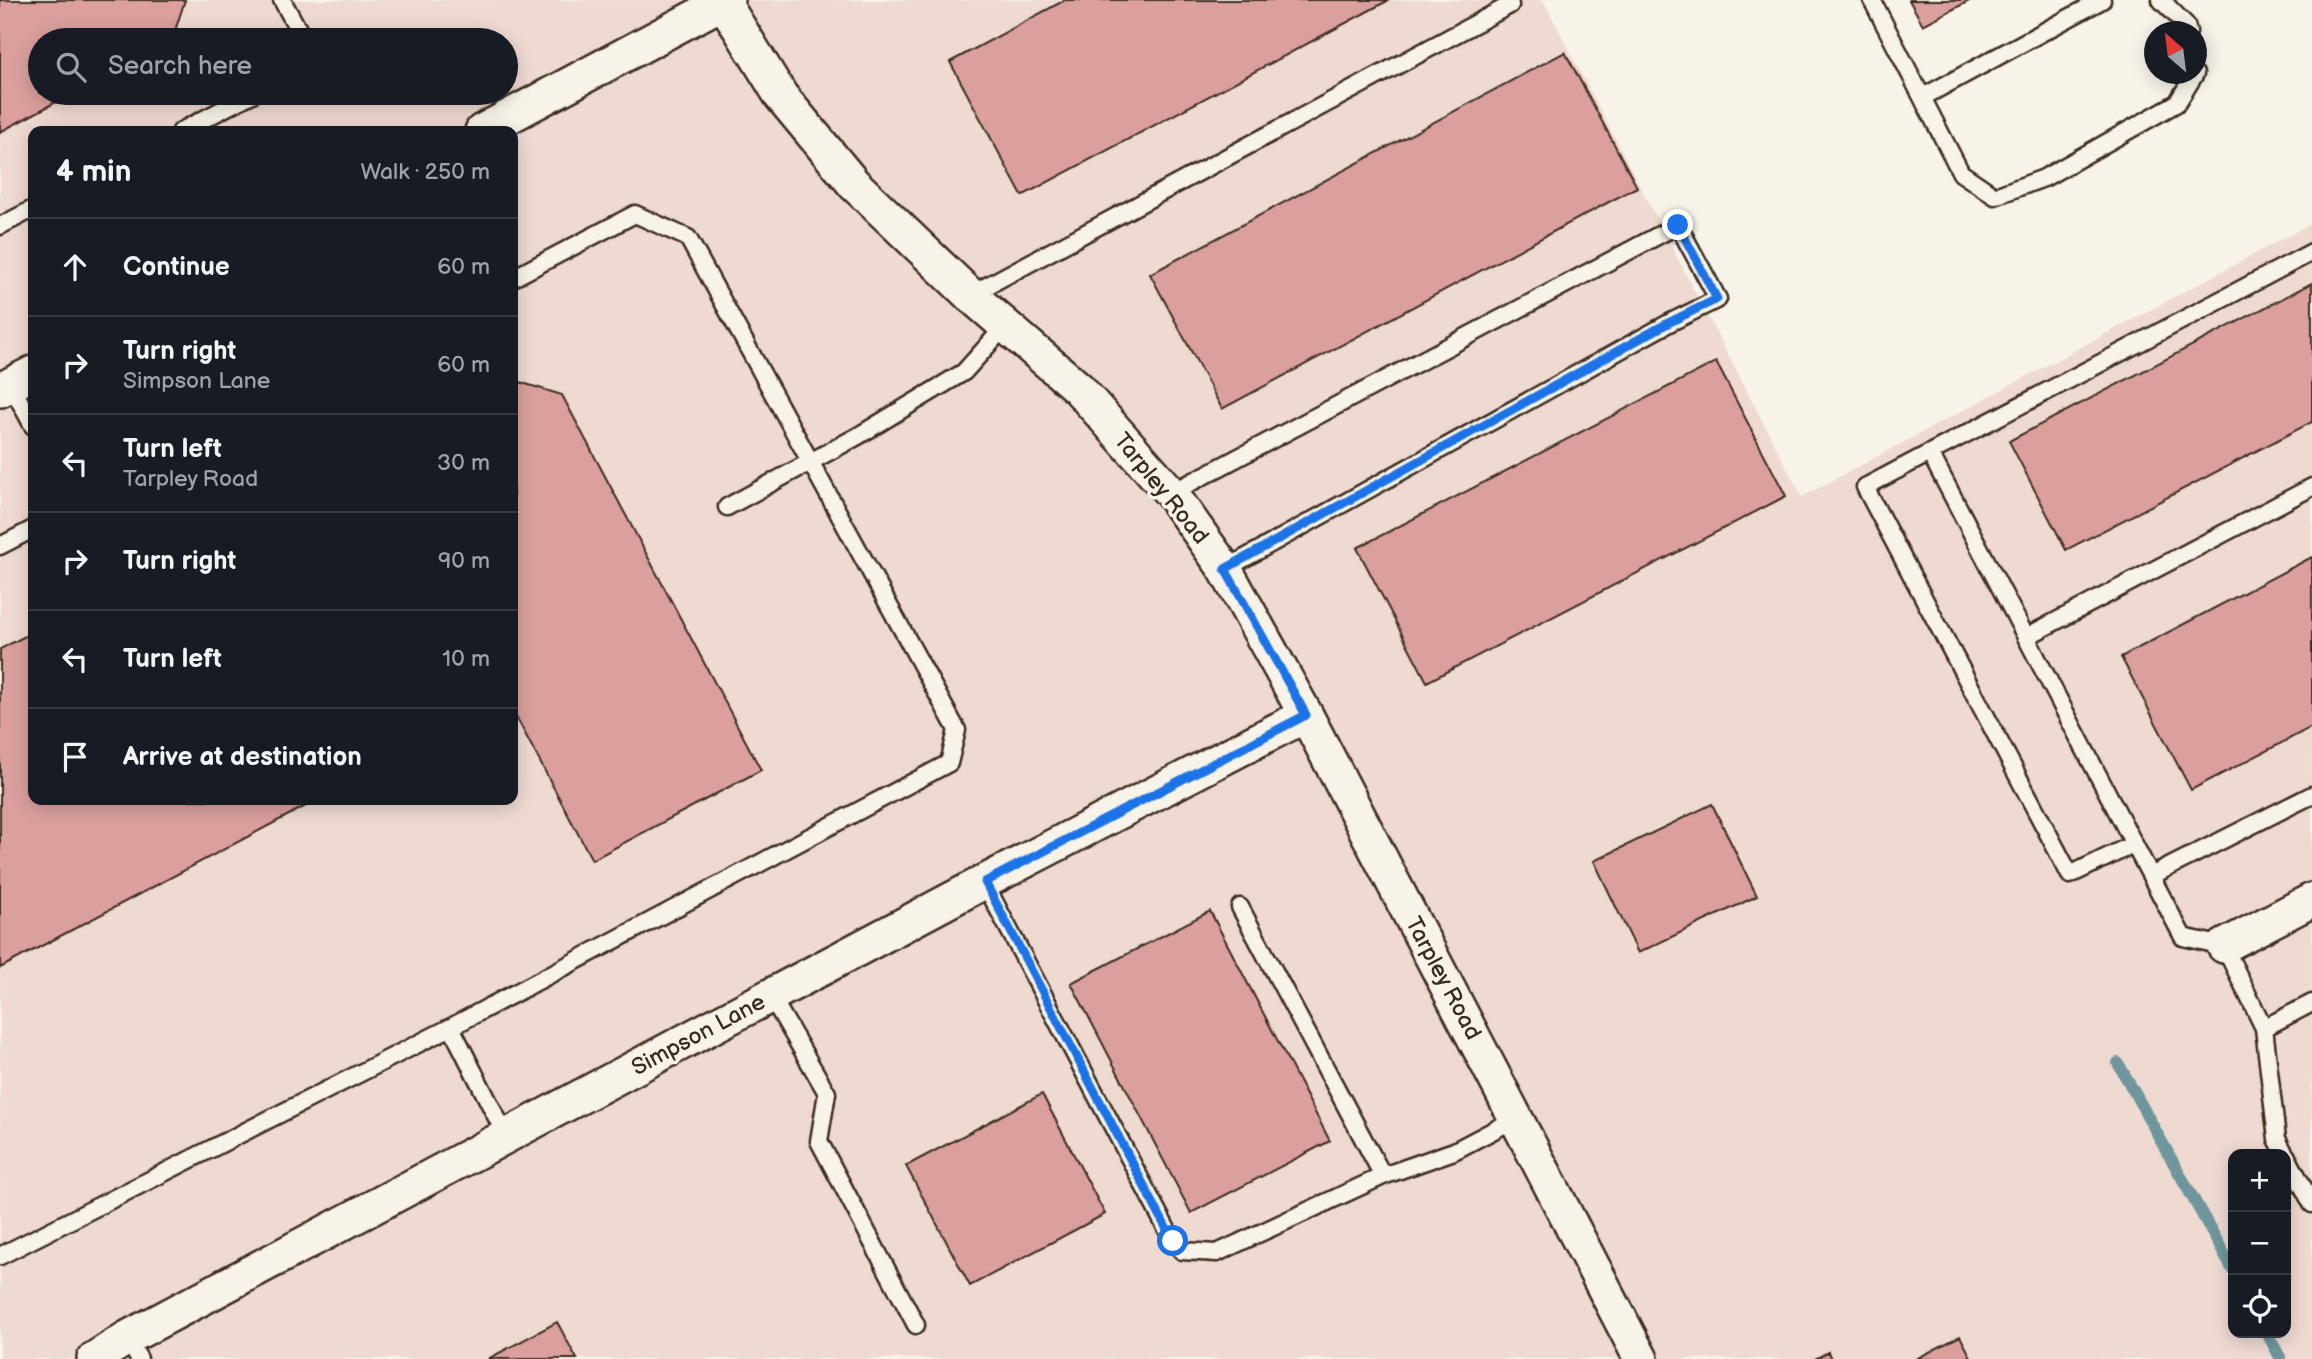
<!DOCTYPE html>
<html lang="en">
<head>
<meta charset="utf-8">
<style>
  :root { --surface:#171b24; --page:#242831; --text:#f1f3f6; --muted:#9ea1a6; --line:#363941 }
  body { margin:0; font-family:"Balsamiq Sans",sans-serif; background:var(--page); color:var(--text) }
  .controls { position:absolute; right:21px; bottom:21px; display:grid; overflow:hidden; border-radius:14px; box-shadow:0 4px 18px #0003 }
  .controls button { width:63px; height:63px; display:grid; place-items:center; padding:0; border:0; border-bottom:2px solid var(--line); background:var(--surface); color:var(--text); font:35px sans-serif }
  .compass { position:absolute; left:2144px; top:21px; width:63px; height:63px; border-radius:50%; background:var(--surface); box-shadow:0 4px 18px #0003; rotate:332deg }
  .stop { position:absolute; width:21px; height:21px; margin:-16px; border:5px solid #1a73e8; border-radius:50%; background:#fff }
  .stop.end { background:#1a73e8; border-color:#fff; box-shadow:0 2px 7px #0008 }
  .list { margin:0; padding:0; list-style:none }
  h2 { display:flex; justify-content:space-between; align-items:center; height:91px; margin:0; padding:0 28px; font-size:30px }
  h2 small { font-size:23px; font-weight:400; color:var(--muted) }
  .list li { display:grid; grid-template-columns:46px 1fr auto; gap:21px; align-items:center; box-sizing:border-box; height:98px; padding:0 28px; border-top:2px solid var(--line) }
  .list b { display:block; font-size:26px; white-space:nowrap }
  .list p { margin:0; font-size:23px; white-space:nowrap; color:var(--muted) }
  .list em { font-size:23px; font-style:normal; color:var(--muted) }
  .icon { flex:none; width:38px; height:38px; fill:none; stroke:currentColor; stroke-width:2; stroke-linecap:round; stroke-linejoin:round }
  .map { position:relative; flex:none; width:2312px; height:1359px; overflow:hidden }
  .search { position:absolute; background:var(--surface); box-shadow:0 4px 18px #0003; left:28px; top:28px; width:490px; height:77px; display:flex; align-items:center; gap:18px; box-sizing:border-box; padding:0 24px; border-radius:38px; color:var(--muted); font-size:26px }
  .panel { position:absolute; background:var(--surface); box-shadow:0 4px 18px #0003; left:28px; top:126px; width:490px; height:679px; border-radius:14px }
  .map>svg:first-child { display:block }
</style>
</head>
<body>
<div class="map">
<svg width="2312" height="1359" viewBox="0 0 2312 1359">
  <rect width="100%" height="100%" fill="#f7f3e8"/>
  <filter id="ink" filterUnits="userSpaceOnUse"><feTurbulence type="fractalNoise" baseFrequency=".0143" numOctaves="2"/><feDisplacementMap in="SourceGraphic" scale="14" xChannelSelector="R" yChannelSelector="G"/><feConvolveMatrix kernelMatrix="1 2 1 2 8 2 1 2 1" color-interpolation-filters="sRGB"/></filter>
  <g filter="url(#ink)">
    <path fill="#efdad2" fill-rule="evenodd" d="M0,0H1543L1802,497L2312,223V1359H0ZM40,40H506V93H40ZM33,131H513V800H33ZM2233,1154H2286V1333H2233Z"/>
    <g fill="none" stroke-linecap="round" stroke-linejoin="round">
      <path stroke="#6f969d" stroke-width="12" d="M2118,1063L2233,1270
        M2267,1333L2281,1359"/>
    </g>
    <path fill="#dba09e" stroke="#3b2a1e" stroke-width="2" d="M0,0H185L172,40H40V93H73L0,132Z
      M1065,0H1389L1022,196L950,62Z
      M1909,0H1971L1923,25Z
      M1565,52L1637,187L1222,409L1150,274Z
      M2312,283V422L2066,550L2009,441Z
      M1716,362L1786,496L1427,682L1357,548Z
      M513,380L562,395L761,770L592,860L513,711Z
      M2312,557V727L2191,790L2121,657Z
      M33,632V800H317L0,968V649Z
      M1712,804L1757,896L1638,953L1594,861Z
      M1210,911L1330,1141L1191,1213L1071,983Z
      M1042,1094L1105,1214L970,1286L906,1166Z
      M557,1322L577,1359H488Z
      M1960,1336L1972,1359H1916Z
      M1828,1352L1831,1359H1815Z"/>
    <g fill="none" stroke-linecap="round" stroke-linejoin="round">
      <g stroke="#3b2a1e" stroke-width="21">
        <path id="service" d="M282,0L304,40
          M1872,0L1961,173L1995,196L2044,178L2177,103L2195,74
          M2161,0L2186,25L2188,32
          M1923,97L2102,0
          M181,131L254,93
          M0,226L33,209
          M970,295L1510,5
          M11,385L33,426
          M1930,453L2134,844
          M1171,493L1678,225L1718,299L1669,323L1225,569
          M727,507L858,436L964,372L1006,325
          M0,546L33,529
          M2026,637L2312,487
          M2151,876L2312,795
          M984,882L1173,1241L1182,1251L1217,1253L1383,1176L1454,1151L1517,1118
          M1240,907L1383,1176
          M771,996L827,1093L819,1141L916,1325
          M451,1027L506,1136
          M2264,1028L2312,1003
          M2285,1154L2277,1139L2264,1028L2224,946L2183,937L2134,844L2070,875L1865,487L2312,252
          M2286,1155L2312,1204
          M0,1256L451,1027L949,763L957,730L688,238L635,214L513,278
          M127,1338L139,1359"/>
      </g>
      <g stroke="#3b2a1e" stroke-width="38">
        <path id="minor" d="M722,0L781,96L854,184L970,295L1078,388L1171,493L1225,569L1306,715L1641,1359
          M482,131L727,0
          M0,390L33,373
          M2224,946L2312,900
          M94,1359L127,1338L984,882L1306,715"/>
      </g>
      <use href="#service" stroke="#f7f3e8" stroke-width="16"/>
      <use href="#minor" stroke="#f7f3e8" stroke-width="33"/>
    </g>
  </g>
  <g fill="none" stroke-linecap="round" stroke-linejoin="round" filter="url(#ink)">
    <path stroke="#1a73e8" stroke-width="9" d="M1173,1241L985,882L1306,715L1225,569L1668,323L1717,299L1678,225"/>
  </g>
  <g text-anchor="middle" stroke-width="7" stroke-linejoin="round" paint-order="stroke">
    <g font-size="23" fill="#3b2a1e" stroke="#f7f3e8">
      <text transform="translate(1162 488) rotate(51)" y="8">Tarpley Road</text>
      <text transform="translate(1444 978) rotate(62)" y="8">Tarpley Road</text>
      <text transform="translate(698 1034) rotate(-28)" y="8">Simpson Lane</text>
    </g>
  </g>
</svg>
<div class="controls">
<button>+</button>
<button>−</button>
<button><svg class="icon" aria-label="locate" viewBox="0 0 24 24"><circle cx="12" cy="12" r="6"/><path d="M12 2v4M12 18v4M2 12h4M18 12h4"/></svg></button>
</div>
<svg class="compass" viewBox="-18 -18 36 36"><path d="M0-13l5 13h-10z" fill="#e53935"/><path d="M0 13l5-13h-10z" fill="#9ea1a6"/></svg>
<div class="stop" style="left:1173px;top:1241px"></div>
<div class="stop end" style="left:1678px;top:225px"></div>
<div class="search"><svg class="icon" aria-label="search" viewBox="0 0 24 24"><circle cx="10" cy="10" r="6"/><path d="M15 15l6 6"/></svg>Search here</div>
<section class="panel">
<h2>4 min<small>Walk · 250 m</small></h2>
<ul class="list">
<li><svg class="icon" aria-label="ahead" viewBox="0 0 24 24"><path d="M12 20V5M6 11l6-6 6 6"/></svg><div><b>Continue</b></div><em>60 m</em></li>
<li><svg class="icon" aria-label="right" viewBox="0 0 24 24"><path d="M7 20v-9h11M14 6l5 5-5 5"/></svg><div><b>Turn right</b><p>Simpson Lane</p></div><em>60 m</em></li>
<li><svg class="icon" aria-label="left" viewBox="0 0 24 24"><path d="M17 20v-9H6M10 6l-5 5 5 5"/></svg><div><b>Turn left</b><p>Tarpley Road</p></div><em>30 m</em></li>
<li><svg class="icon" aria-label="right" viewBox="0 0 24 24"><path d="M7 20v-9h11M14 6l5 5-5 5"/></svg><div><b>Turn right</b></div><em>90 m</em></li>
<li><svg class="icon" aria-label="left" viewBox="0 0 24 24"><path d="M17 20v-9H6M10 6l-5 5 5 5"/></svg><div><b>Turn left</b></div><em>10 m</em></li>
<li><svg class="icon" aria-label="arrive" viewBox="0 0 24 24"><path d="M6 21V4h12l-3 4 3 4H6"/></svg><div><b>Arrive at destination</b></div></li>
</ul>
</section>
</div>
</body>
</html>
